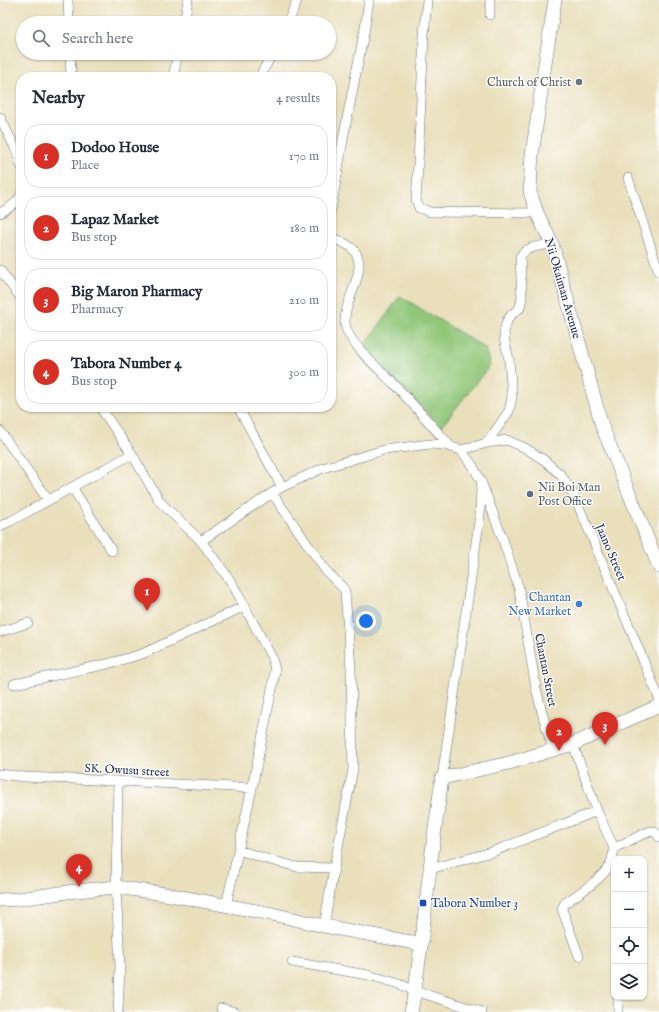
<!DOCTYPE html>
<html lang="en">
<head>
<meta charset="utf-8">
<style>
  :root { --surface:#fff; --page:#f2f2f3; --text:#1f2937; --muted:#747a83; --line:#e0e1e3; --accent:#d93025 }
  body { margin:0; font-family:"IM FELL English",serif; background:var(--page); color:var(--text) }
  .controls { position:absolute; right:12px; bottom:12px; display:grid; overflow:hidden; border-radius:8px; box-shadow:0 1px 3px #0004 }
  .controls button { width:36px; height:36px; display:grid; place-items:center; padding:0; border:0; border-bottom:1px solid var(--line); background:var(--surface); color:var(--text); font:20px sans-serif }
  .you { position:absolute; left:366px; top:621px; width:14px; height:14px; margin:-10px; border:3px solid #fff; border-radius:50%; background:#1a73e8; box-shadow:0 0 0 6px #1a73e833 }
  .badge { display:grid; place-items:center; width:26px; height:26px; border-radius:50%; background:var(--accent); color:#fff; font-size:13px; font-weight:700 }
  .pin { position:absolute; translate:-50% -33px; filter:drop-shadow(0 1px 2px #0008) }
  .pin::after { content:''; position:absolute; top:21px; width:14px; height:12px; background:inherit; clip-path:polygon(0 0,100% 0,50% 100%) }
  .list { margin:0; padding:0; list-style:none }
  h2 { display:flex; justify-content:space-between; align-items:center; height:52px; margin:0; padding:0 16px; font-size:17px }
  h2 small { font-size:13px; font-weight:400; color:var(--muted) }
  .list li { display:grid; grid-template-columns:26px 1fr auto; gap:12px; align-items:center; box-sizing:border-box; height:64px; margin:0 8px 8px; padding:0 8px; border:1px solid var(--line); border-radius:16px }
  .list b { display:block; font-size:15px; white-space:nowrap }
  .list p { margin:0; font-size:13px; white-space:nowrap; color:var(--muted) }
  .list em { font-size:13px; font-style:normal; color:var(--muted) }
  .icon { flex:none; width:22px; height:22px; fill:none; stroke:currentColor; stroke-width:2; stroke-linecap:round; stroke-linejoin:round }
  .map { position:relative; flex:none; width:659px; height:1012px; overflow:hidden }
  .search { position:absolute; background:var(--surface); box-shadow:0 1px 3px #0004; left:16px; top:16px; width:320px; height:44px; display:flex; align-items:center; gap:10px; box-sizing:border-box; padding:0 14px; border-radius:22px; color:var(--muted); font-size:15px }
  .panel { position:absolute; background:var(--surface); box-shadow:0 1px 3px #0004; left:16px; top:72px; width:320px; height:340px; border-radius:16px }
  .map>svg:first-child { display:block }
</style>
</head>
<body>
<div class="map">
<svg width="659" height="1012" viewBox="0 0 659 1012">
  <rect width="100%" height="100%" fill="#fdfcf7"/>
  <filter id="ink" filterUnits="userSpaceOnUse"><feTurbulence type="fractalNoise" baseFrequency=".025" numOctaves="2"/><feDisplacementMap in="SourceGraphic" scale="8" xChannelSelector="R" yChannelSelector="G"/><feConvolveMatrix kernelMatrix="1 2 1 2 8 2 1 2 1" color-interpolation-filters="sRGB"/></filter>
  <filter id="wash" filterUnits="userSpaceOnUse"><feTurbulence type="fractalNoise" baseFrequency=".012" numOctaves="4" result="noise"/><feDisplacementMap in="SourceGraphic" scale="16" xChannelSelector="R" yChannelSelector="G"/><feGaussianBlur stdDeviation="0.9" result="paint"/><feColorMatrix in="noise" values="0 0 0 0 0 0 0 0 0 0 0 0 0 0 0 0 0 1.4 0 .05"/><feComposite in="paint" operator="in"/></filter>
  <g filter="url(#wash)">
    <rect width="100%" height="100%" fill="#e9dfbb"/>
    <path fill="#90c678" stroke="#567a6b" d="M400,296L485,348L490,365L441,427L363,348Z"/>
  </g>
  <g filter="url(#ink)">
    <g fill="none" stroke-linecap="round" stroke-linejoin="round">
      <g stroke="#636d7f" stroke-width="10">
        <path id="street" d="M68,0L69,23
          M427,0L424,35L417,185L416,200L419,208L430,212L537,213
          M490,15V0
          M184,23L188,0
          M288,23L297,0
          M70,53L71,77
          M173,77L178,53
          M261,77L262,72L273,53
          M0,117L17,152L21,166
          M628,178L659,272
          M331,210L344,134L364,33L369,0
          M0,213C8,209 17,204 21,195
          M331,237C337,240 349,244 353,249C372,271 339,303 346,328C351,345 380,370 393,383C413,404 432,426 451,447
          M0,270L21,298
          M100,407L132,454L160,502L201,541L232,583L272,658L275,670L273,684L252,788L226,906
          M238,407L282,487
          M0,431L48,500
          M487,443L509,411L512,397L509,359L505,343L504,332L507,321L512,314L520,308L522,297L520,257C526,246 540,246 552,244
          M461,450L487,443L507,440L525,448L544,460L561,475L573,494L586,523L659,698
          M72,487L112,551
          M272,493L326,571L344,589L345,592L351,668L353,769L334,868L324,926
          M0,526L11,521L132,454
          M201,541L272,493L282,487L323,468L384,450L430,444L445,445L461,450L473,466L481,481L502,537L519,589L536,688L543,716L553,750
          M0,632L28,623
          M14,684L107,664L142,654L245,606
          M573,744L597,811L614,848
          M0,774L25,777L118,781L252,788
          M442,778L480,515L481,486
          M118,781L116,887L120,966L118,1012
          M614,848L650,831C655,831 657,833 659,837
          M238,850L270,860L297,867L334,868
          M430,869L492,852L597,811
          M579,956L563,912L562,908L565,903C578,894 601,880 609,866C613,861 613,854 614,848
          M292,962L368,975L400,984L415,991L482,1012
          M221,1008L235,1012
          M618,1012V997"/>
      </g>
      <g stroke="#636d7f" stroke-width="14">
        <path id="secondary" d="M555,0L546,57L532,155L531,169L530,192L537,213L552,244L602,426L659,567
          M0,900L19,899L67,892L116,887L165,894L272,914L324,926L421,944
          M411,1012C420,965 424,917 430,869C433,839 438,809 442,778L509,763L573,744L659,706"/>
      </g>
      <use href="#street" stroke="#fff" stroke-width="9"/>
      <use href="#secondary" stroke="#fff" stroke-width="13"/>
    </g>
  </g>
  <circle fill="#6b7280" stroke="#fdfcf7" stroke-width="1.5" cx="579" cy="82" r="4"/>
  <circle fill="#5c6f8a" stroke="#fdfcf7" stroke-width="1.5" cx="530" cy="494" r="4"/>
  <circle fill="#3f7fe0" stroke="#fdfcf7" stroke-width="1.5" cx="579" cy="604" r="4"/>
  <rect fill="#1a4fb4" stroke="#fdfcf7" stroke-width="1.5" x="419" y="899" width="8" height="8" rx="2"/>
  <g text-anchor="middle" stroke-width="3" stroke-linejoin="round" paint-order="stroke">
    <g font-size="12" fill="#5b616d" stroke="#fdfcf7" text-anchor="end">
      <text x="571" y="86">Church of Christ</text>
    </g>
    <g font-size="12" fill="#1b2f5e" stroke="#fdfcf7">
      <text transform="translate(563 288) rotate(74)" y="4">Nii Okaiman Avenue</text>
      <text transform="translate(611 552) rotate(67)" y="4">Jaano Street</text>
      <text transform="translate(546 670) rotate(79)" y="4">Chantan Street</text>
      <text transform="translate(127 770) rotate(3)" y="4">SK. Owusu street</text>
    </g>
    <g font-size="12" fill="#4e5e75" stroke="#fdfcf7" text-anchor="start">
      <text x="538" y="491">Nii Boi Man<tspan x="538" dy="14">Post Office</tspan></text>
    </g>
    <g font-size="12" fill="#366cbe" stroke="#fdfcf7" text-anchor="end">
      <text x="571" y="601">Chantan<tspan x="571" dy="14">New Market</tspan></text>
    </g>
    <g font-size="12" fill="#164399" stroke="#fdfcf7" text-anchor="start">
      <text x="431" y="907">Tabora Number 3</text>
    </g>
  </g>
</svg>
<div class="controls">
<button>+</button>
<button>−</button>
<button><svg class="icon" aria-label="locate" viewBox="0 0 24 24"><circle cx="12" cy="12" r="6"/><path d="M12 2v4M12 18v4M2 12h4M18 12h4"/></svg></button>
<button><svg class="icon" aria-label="layers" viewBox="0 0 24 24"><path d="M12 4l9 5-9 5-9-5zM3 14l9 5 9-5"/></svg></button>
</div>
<div class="you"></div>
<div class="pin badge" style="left:147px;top:611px">1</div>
<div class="pin badge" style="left:559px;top:751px">2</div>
<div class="pin badge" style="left:605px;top:745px">3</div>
<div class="pin badge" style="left:79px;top:887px">4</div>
<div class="search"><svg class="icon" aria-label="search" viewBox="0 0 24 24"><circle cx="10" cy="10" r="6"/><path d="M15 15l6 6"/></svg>Search here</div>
<section class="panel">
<h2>Nearby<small>4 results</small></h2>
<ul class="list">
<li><span class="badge">1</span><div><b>Dodoo House</b><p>Place</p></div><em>170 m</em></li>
<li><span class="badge">2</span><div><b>Lapaz Market</b><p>Bus stop</p></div><em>180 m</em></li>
<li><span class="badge">3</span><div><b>Big Maron Pharmacy</b><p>Pharmacy</p></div><em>210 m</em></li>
<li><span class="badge">4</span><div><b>Tabora Number 4</b><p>Bus stop</p></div><em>300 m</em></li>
</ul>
</section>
</div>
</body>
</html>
